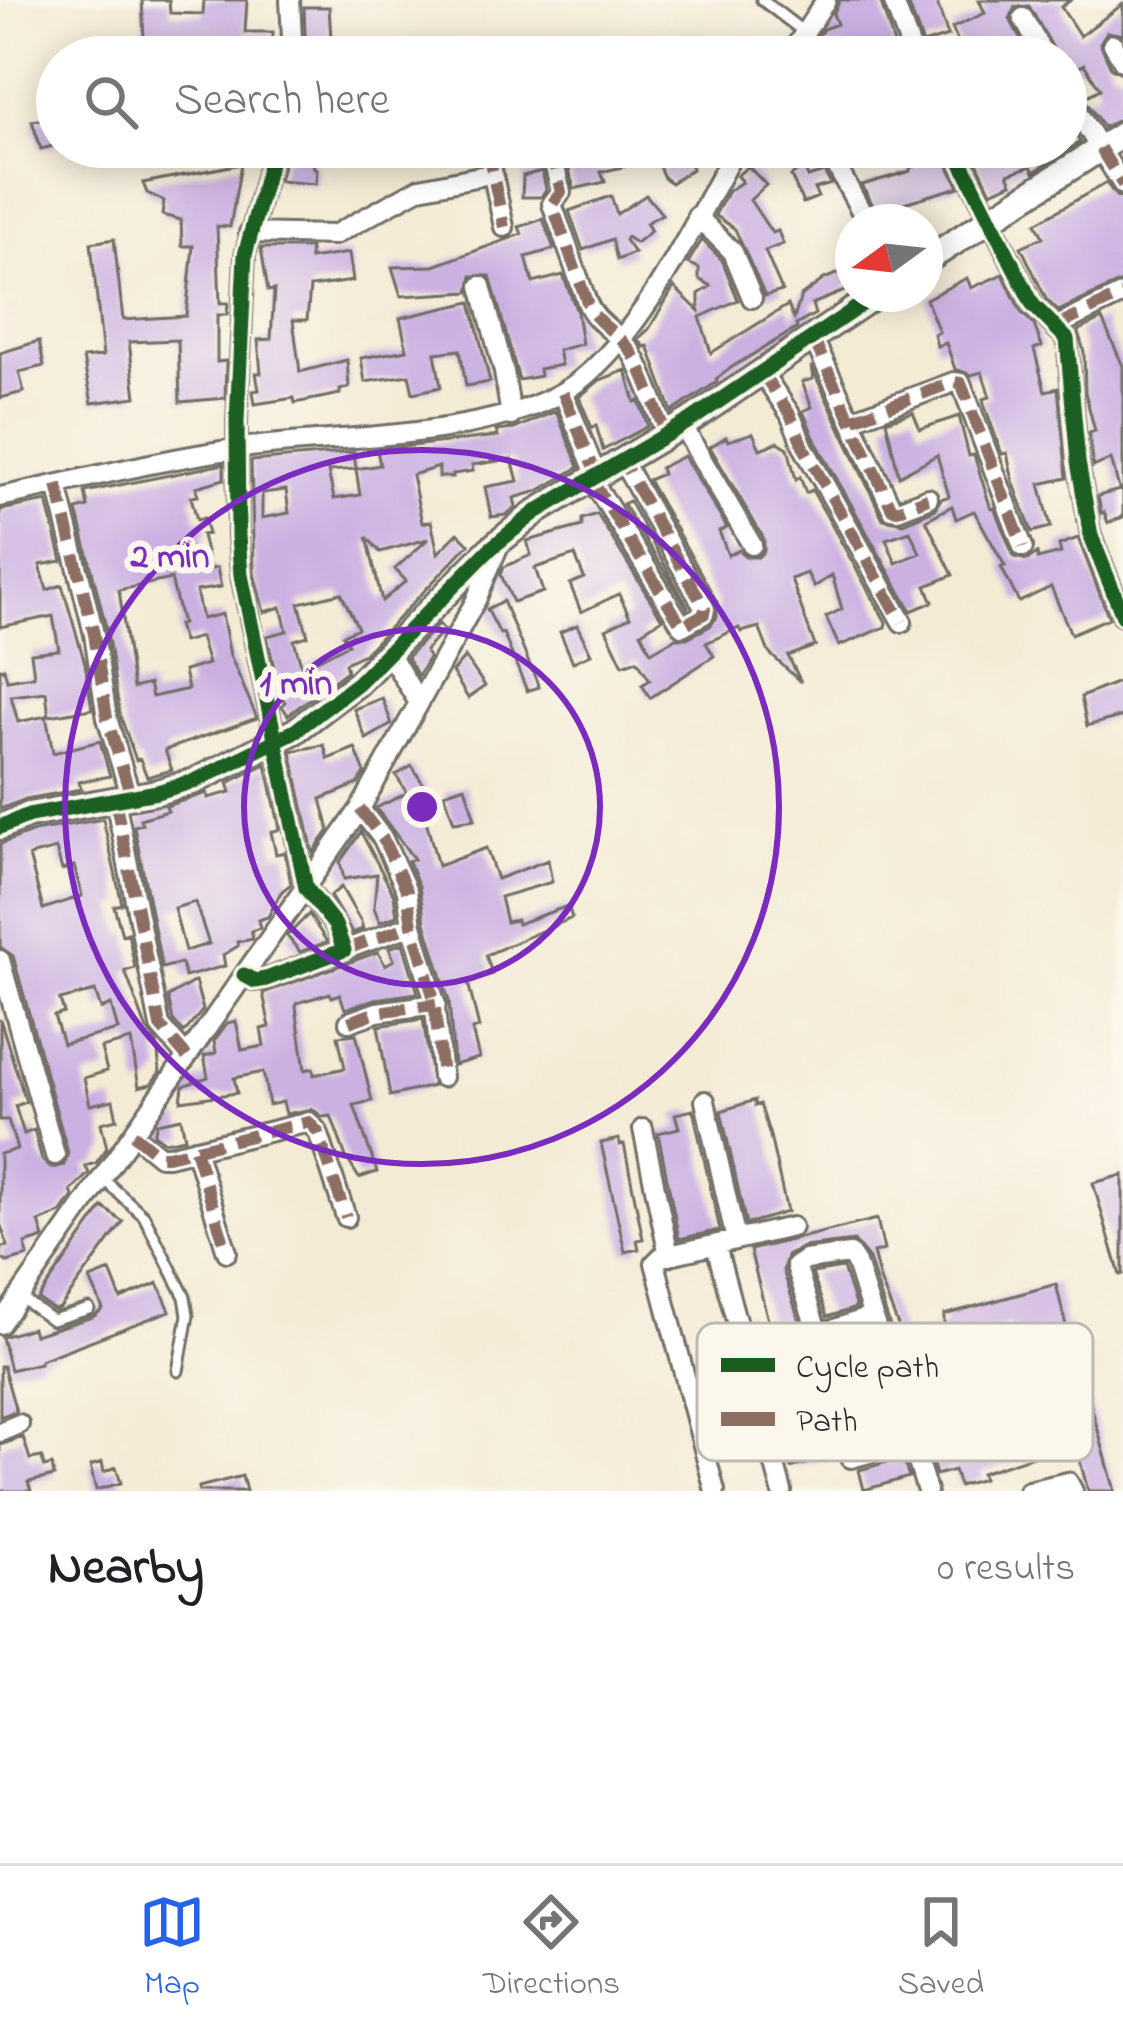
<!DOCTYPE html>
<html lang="en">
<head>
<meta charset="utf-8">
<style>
  :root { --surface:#fff; --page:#f2f2f2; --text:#202124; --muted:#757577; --line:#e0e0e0; --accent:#2563eb }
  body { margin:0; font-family:"Indie Flower",sans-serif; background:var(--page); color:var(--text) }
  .compass { position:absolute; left:835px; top:204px; width:108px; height:108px; border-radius:50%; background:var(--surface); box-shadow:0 6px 30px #0003; rotate:255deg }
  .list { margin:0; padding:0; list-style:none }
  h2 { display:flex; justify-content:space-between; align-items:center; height:156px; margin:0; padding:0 48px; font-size:51px }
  h2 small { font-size:39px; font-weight:400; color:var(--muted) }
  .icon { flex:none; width:66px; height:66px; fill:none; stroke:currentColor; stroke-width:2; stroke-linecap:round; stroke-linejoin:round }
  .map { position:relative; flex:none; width:1123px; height:1491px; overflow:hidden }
  .search { position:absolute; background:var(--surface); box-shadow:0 6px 30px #0003; left:36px; right:36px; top:36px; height:132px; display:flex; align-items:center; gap:30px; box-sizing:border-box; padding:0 42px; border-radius:66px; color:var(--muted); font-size:45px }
  .sheet { height:372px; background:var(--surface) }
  nav { display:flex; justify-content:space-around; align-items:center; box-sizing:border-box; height:168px; border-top:3px solid var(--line); background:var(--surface); font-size:33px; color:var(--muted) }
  nav a { display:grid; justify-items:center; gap:6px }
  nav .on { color:var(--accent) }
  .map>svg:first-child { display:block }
</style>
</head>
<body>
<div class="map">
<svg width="1123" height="1491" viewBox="0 0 1123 1491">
  <rect width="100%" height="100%" fill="#fbf7ec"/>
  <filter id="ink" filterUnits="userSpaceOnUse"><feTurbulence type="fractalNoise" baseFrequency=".00833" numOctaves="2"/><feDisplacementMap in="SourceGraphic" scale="24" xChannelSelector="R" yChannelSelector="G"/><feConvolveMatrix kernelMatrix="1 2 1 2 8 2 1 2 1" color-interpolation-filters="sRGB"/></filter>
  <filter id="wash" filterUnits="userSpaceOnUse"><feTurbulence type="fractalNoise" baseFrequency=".004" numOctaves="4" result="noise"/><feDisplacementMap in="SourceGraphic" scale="48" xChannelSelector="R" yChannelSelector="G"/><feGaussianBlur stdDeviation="2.7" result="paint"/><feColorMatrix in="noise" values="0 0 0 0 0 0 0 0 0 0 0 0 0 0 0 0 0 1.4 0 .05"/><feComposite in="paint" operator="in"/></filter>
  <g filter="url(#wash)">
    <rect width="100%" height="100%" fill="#f4ebd5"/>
    <g id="blocks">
      <path fill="#cbb0e2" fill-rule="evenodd" d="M142,0H169L170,13L203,14L204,0H247L245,32H273L272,57H145Z
        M840,0H880L898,57H825L818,37L823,29L837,24L833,14Z
        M907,0H936L948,36L923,44Z
        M979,0H1071L1061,7L1080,36L1123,4V35L1107,32L1100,43L1111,68L1123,74V118L1103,127L1084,98L1100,89L1084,64L1066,76V57H1058L1029,6L1015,7L1010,19L1030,57H1006L1000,44L980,53L981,57H965L952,28L985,13Z
        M304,7H329L331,39H323L324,57H306Z
        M57,117V145L41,149L32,121Z
        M1066,119L1080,142L1034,172L1031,166L1008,174L1012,183L991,192L973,154L991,147H1066Z
        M292,147H311L314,168L317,169L316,184L279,181L285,157H293Z
        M607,147H627L631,165L601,172L605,182L574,189L566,157Z
        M692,147L695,160L690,162L692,169L671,183L664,178L656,159Z
        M943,154L959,187L876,211L862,185L910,171V168Z
        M241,164L230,227L217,226L220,303H228L227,315H217V362L226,361L225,398L180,402L178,340L129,342L136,397L92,403L83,358L103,356L91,243L114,239L123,320L186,316L193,246H182L181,220L162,215L164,201L147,193L143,183Z
        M748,166L766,185L750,200L772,233L778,231L783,244L765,251L782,291L765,296L735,229L715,215L728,191L742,182L737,176Z
        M804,166L808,177L824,172L831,184L814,189L818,197L803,203L791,176Z
        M542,171L546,189L541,197H522L523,176Z
        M1106,183L1116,196L1123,198V281L1058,311L1046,299L1021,247L1043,237L1036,223Z
        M646,195L662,214L646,223L651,231L636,243L627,237L625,240L634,253L617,260L612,239L583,250L569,211L611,196L617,214Z
        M543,219L554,249L526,257L533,283L563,275L577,312L582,344L558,350L561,365L539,369L540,376L519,380L490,276H472L469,292L401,296L392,267L434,266L522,234L519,227Z
        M702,240L722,260L738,300L700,317L711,353L788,305L794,319L801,296L824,279L853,267V283L846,286L847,290L812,304L815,314L796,325L797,328L732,367L716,379L717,382L672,412L648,346L644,347L638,339L649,329L674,287L699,311V294L711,286L699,279V268L688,263Z
        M261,248H310V259L349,253L353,281L310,287L307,320H293L300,372L347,360L349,387L340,390V394L295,403L294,398L255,404L253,391L259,390L256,373H261L258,340L271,339L274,290L268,291Z
        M1003,274L1021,312L1034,325L1042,346L1034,349L1045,391L1058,388L1067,478L1040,484L1051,527L1032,532L1013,481L1007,453L1002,454L985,407L983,399L990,397L982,372L971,375L955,369L946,343L937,346L934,334L939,332L926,299L967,278L971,288Z
        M471,302L490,382L466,386L460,350L435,353L441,387L413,393L409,375L365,382L361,358L407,350L400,318Z
        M1102,319L1123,366V488H1119L1111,459L1093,467L1089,433L1095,431L1085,392L1084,352L1078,331Z
        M39,341L44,366L19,372L24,392L0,398V353Z
        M811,366L883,519L903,523L934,510L941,499L949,496L937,455L899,476L886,421L913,412L920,429L959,416L969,456L974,455L991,509L994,508L1014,557L1027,560L1037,553L1038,559L1061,553L1059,545L1078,538L1109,618L1071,634L1051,587L1019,602L1001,567L1005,566L974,511L956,519L952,506L926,520L953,575L926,586L933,602L911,611L816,442L803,411L812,407L802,382L813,379ZM910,531L920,553L896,563L886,539Z
        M626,370L635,402L639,401L648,426L603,450L596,425L592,428L579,397L600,380Z
        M556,411L579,467L538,491L514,498L516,507L506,515L491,517L485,487L518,481L512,459L472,465L473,471L453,474V477H439V467L412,475L422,523L431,521L438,553L458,533L469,544L364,654L345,663L347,671L288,715L282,706L285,702L280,695L267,636L287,631L281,607L264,612L254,573L251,461L354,452L356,469L380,465L377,450L498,436L496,431L514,429ZM356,469L360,495L334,499L328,471ZM286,490L289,513L262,518V493ZM367,537L380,552L428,539L395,569L406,581L382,601ZM341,593L358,628L343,635L348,644L302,668L294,640L308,636L299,603Z
        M753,433L760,449L778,442L788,448L796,480L800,477L806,493L812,490L886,622L885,627L839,646L826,617L842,609L832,575L814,587L807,573L791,579L815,646L788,656L801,682L769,653L759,627L741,632L739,628L706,643L714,656L650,698L642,685L650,680L637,660L623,665L606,629L630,617L619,594L581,612L570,584L584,578L575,555L535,568L543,592L513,602L501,575L504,567L531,555L527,541L582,526V519L597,514L662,619L641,632L651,652L676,638H687L710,626L717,617V602L648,480L662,474L660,468L684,456L727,528L719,531L728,555L739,550L746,557H758L764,551V539L710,447L726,437L728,441Z
        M224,464V479L196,487L198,496L191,497L197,520L204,518L208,534L202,535L210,569L217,568L221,587L196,591L202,619L222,614L230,655L257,718L165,750L172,770L147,777L140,759L136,760L120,715L107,631L77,510L88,507L85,492ZM171,579L182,624L178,625L183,642L200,637L208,664L184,671L188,689L152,697L149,684L133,688L119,590Z
        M1123,489V517L1108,523L1104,512L1101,513L1098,496Z
        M47,501L62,561L40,565L47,590L62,585L85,663L92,709L49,716L46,692L11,696L18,722L46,716L53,753L100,741L110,776L79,782L81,789L26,799L0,809V669L4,668L7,680L34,676L31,653L59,650L53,616L0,627V510Z
        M629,501L688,607L687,608L623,504Z
        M503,601L539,687L527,691L503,633L500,634L487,609Z
        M439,624L444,630L425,651L429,657L418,676L407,657Z
        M577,625L591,654L573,662L560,632Z
        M465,657L485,686L468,698L452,672Z
        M1123,680V716L1087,726L1081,697Z
        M382,698L392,724L366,739L354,709Z
        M324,745L328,759L355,748L365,773L358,784L321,799L329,830L313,853L291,751Z
        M266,764L280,829L271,832L276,854L285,852L291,884L281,892L268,917L258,920L260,928L251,931L253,939L237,942L238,946L223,955L225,966L185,977L181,963L162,968L134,826L142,824L140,819L168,811L166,806L207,793L208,798L231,792L228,783ZM195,902L209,944L185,951L174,908Z
        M412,766L435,803L424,813L438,866L486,848L497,879L548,860L552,882L500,897L506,922L516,920L517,924L568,906L572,918L486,955L492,974L468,982L479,1028L472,1030L479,1058L454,1065L449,1001L425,922L419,886L408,861L414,859L376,808L407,793L396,775Z
        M465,786L475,819L454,822L444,793Z
        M103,819L122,904L114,906L122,935L128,933L135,968L125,971L147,1030L157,1043L160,1072L151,1084L139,1087L131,1040L101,1048L107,1071L84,1078L90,1105L113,1100L117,1119L101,1123L107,1148L96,1163L85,1166L89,1173L71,1191L73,1196L61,1213L39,1222L44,1238L25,1244L28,1256L7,1262L1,1258L2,1247L8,1246L0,1223V1154L17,1149L8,1120H0V1019L26,1102L15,1106L24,1134L34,1130L42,1160L51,1168L64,1165L68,1153L13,956L0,947V844L34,831ZM56,849L62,870L74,866L82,896L43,909L29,856ZM95,991L101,1009L111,1005L118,1030L63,1044L54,1016L64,1013L60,1000Z
        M361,832L394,895L397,916L380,922L374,908L377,874L344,879L340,862Z
        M341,887L361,922L363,929L352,933L330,896Z
        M309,914L327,942L300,952L287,936Z
        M403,943L418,993L375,999L345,1009L340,994L332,997L330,993L297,1003L296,1007L305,1070L313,1068L314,1075L345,1068L338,1036L356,1034L372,1101L354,1105L377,1172L359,1178L346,1157L331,1116L323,1117L312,1109L286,1114L283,1102L269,1105L263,1072L234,1078L237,1093L181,1101L183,1086L208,1077L204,1056L216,1053L214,1041L227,1023L236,1021L242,1050L264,1046L261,1029L270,1027L263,993L378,952L385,965L394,960L389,948Z
        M195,981L203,1010L184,1033L173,1020L168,997Z
        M423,1019L433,1086L390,1096L378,1026Z
        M755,1100V1106L760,1104L770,1136L787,1212L746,1224L721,1111Z
        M693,1110L720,1230L679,1239L658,1133L679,1128L675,1114Z
        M181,1118L185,1138L165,1142L154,1134L157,1123Z
        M619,1139L620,1145L624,1144L643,1239L637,1240L639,1249L625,1252L601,1143Z
        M1123,1175V1274L1120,1275L1093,1183Z
        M103,1207L123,1222L60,1308L54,1310L38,1299Z
        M877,1219L884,1250L873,1253L880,1280L903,1338L944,1326V1315L1056,1284L1080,1385L1085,1384L1115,1491H1088L1075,1442L981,1473L983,1479L959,1486L954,1470L936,1475L869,1259L854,1241L803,1247L787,1256L783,1270L801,1326L773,1340L750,1250ZM1010,1325L1020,1365L989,1374L974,1334Z
        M843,1268L856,1308L827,1317L812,1273Z
        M110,1271L121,1299L158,1283L170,1311L40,1360V1363L10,1370L2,1337L32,1328L34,1335L93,1317L103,1309L90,1279Z
        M0,1366H3L16,1411L0,1417Z
        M812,1391L821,1424L827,1422L833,1445L824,1447L827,1459L790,1468L815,1449L807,1425L796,1428L788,1396Z
        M23,1437L30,1459L42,1457L44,1467L52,1465L54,1476L28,1482L31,1491H0V1445Z
        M902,1458L909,1477L864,1490L859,1470Z
        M102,1462L104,1472L116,1467L121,1483L96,1490L90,1466Z
        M242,1476L246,1491H199V1487Z"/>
    </g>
  </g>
  <g filter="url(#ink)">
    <use href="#blocks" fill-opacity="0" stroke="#716e66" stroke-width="3"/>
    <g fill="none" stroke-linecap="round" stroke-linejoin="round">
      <g stroke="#716e66" stroke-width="15">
        <path id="lane" d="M762,0L805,33
          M103,1179L144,1216L185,1297L188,1315L178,1371
          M21,1298L52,1320L89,1309"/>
      </g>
      <g stroke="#716e66" stroke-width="24">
        <path id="street" d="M290,0L293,57
          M893,0L914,57
          M1023,18L1045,57
          M1113,44L1123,61
          M736,57H740
          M789,57L826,0
          M1066,94L1123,185
          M487,147L504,227
          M550,147L561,192L552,204L587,302C595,324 620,333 632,353C647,378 655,409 667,436
          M826,147L867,222
          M954,147L1033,305L1067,339L1078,462L1091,536L1123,616
          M697,216L733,252L752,298
          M249,233L334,235L420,188L490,174
          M481,286L504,372L511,416
          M1057,326L1123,294
          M812,336L892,509L898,510L928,498
          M761,371L790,414L804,448L902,622
          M563,393L596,474
          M854,419L954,382L961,383L1023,547
          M682,425L752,545
          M591,478L682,626L704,614L705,609L623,462
          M57,485L94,634L107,718L131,797
          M0,497C80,480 161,459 242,448C339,435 503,440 579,381C646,329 695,220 737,147
          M419,703L476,600L498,547
          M115,799L160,1026L187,1057
          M360,809L383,839L407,891L412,925L434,999L442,1077
          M344,950L412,925
          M0,960L55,1155
          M244,975L255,981L266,979L344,950L335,925L306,888L241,575L238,536L237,421L245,255L274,147
          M349,1022L377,1012L436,1004
          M705,1101L736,1240
          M643,1129L669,1256
          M133,1134L160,1156H168L309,1122L318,1132L346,1217
          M195,1149L227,1252
          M716,1246L782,1491
          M0,1324L360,809L419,703L389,653
          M818,1334L796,1266L805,1260L850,1254L856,1263L927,1491
          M802,1378L793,1348L796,1342L873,1316
          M892,1379L833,1396L851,1458L912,1441
          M0,1432L19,1424
          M715,1491L655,1263L661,1257L792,1227
          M1028,1491L1068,1482L1073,1491"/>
      </g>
      <g stroke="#716e66" stroke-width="30">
        <path id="secondary" d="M925,261L1123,134
          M0,827L29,815L157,792L195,781L295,731L358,683L490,549L536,512L691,420L877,294"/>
      </g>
      <use href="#lane" stroke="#fff" stroke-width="9"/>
      <use href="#street" stroke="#fff" stroke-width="18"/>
      <use href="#secondary" stroke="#fff" stroke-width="24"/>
      <path stroke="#8d6e63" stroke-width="12" stroke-dasharray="24 12" stroke-linecap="butt" d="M487,147L504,227
        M550,147L561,192L552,204L587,302C595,324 620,333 632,353C647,378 655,409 667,436
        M1100,148L1123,185
        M1057,326L1123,294
        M812,336L892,509L898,510L928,498
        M761,371L790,414L804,448L902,622
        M563,393L596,474
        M854,419L954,382L961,383L1023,547
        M591,478L682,626L704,614L705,609L623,462
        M57,485L94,634L107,718L131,797
        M115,799L160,1026L187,1057
        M360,809L383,839L407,891L412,925L434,999L442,1077
        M344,950L412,925
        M349,1022L377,1012L436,1004
        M133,1134L160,1156H168L309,1122L318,1132L346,1217
        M195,1149L227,1252"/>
      <g stroke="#fbf7ec" stroke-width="22">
        <path id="cycleway" d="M954,147L1033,305L1067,339L1078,462L1091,536L1123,616
          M0,827L29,815L157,792L195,781L295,731L358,683L490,549L536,512L691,420L877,294
          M244,975L255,981L266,979L344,950L335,925L306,888L241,575L238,536L237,421L245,255L274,147"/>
      </g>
      <use href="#cycleway" stroke="#1b5e20" stroke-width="15"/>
    </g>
  </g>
  <g fill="none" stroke="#7b2cbf" stroke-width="6">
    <circle cx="422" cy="807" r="178"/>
    <circle cx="422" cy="807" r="357"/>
  </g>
  <rect x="697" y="1323" width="396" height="138" rx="18" fill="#fbf7ec" stroke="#bdbab2" stroke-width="3"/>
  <rect x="721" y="1358" width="54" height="14" fill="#1b5e20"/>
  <rect x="721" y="1412" width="54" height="14" fill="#8d6e63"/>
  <g font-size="33" fill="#2b2b2b">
    <text x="796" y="1377">Cycle path</text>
    <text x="796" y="1431">Path</text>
  </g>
  <circle cx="422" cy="807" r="18" fill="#7b2cbf" stroke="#fbf7ec" stroke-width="6"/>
  <g font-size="36" text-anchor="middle" font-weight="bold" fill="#7b2cbf" stroke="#fbf7ec" stroke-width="12" stroke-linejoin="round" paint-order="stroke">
    <text x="170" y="567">2 min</text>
    <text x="296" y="694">1 min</text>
  </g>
</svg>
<svg class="compass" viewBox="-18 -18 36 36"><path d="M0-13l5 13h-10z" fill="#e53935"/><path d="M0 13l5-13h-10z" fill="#757577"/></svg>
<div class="search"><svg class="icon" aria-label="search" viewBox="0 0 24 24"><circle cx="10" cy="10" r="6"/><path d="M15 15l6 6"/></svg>Search here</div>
</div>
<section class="sheet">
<h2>Nearby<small>0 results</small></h2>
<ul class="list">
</ul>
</section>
<nav>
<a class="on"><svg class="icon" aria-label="map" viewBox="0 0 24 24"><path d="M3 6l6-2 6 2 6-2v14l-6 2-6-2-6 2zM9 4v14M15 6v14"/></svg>Map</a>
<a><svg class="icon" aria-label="directions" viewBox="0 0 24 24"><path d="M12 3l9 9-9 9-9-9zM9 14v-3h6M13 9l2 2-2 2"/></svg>Directions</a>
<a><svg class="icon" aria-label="saved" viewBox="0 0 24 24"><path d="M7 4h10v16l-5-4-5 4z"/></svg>Saved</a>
</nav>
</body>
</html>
